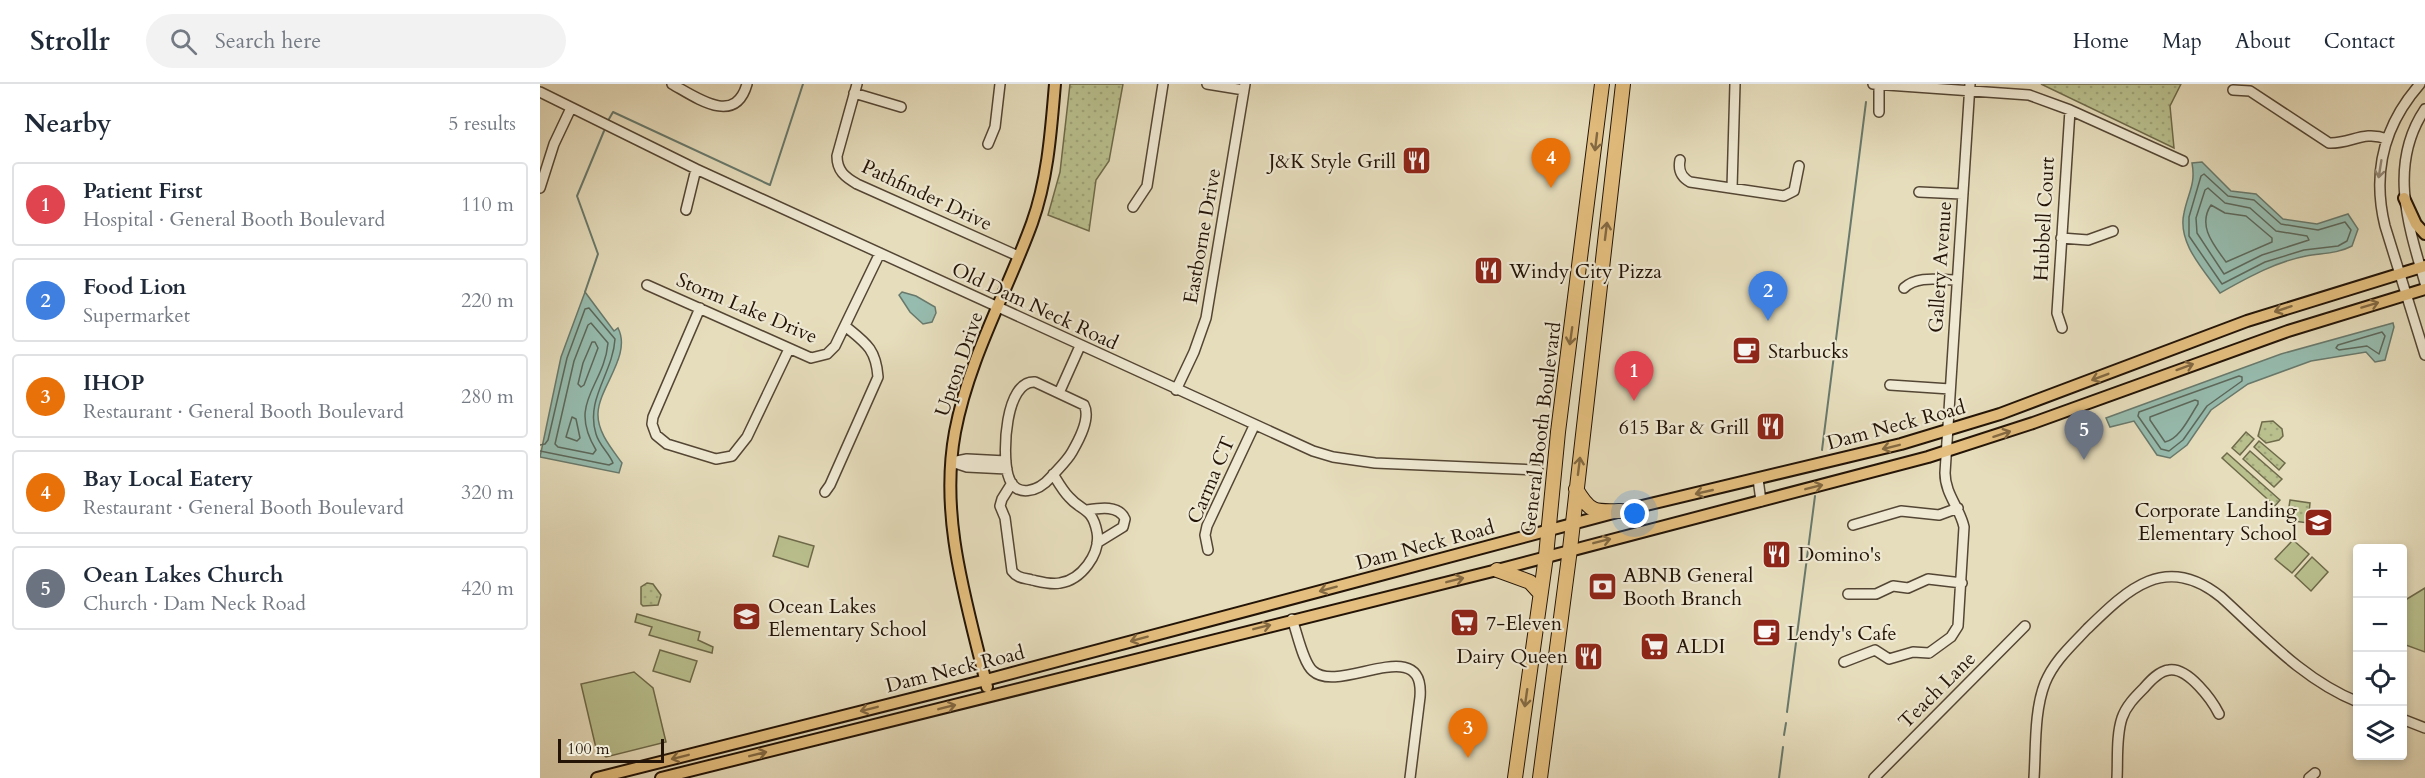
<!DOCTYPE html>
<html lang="en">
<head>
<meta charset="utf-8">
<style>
	:root { --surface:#fff; --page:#f2f2f3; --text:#1f2937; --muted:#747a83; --line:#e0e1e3; --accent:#8f2418 }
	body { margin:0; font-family:Cardo,serif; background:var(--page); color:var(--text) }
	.controls { position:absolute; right:18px; bottom:18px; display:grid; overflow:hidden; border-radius:6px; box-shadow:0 3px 9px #0003 }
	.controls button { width:54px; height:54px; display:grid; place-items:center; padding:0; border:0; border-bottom:2px solid var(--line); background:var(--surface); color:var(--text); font:30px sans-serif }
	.scale { position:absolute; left:18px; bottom:15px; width:106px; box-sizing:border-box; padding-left:6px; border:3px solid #231407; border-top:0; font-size:16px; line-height:21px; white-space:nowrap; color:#231407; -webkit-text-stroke:4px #efe9d3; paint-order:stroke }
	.you { position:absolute; left:1095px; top:430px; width:21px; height:21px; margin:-15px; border:4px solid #fff; border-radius:50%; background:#1a73e8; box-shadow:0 0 0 9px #1a73e833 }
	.badge { display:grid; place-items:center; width:39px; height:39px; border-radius:50%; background:var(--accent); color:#fff; font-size:20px; font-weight:700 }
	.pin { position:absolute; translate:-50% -50px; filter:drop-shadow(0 2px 3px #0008) }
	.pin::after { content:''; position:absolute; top:32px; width:21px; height:18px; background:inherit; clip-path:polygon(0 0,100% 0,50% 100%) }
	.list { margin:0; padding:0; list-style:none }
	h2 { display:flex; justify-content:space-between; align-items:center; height:78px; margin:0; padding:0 24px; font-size:26px }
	h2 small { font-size:20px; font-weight:400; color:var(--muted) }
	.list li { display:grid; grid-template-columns:39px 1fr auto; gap:18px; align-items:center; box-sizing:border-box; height:84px; margin:0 12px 12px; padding:0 12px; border:2px solid var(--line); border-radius:6px }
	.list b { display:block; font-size:22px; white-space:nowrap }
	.list p { margin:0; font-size:20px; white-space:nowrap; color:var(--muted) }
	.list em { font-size:20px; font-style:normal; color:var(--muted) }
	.icon { flex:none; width:33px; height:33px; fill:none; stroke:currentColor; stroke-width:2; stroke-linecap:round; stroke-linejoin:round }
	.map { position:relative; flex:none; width:1885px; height:694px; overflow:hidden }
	header { display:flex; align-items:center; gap:36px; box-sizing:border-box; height:84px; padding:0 30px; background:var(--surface); border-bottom:2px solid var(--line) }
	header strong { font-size:28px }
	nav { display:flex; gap:33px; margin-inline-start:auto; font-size:21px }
	.search { width:420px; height:54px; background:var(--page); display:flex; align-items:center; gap:15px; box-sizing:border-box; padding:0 21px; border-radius:33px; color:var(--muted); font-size:22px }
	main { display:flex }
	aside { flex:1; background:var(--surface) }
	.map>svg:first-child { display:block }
	.green { fill:url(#green-dots); stroke:#6e6a4a; stroke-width:1.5 }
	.pitch { fill:#b9c08e; stroke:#6e6a4a; stroke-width:1.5 }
	.water { fill:#96bcaf; stroke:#68796c; stroke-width:1.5 }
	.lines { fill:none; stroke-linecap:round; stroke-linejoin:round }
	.shore { stroke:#5c685b; stroke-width:1.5 }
	.stream { stroke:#68796c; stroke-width:2 }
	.minor-casing { stroke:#544634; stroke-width:12 }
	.major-casing { stroke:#231407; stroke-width:14 }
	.highway-casing { stroke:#231407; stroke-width:16 }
	.minor { stroke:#efe9d3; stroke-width:9 }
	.major { stroke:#e3be7e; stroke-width:10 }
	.highway { stroke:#e3be7e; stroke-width:14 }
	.oneway { stroke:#836942 }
	.oneway2 { stroke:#938977 }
	.labels { text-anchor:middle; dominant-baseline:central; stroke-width:4.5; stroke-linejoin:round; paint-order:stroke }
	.poi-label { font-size:20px; fill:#231407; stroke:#efe9d3; text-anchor:start }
	.street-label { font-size:20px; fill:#231407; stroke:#efe9d3 }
</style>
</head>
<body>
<header>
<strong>Strollr</strong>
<div class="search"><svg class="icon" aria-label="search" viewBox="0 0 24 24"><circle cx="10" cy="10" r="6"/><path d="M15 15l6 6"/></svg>Search here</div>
<nav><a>Home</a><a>Map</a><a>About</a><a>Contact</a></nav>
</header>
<main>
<aside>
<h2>Nearby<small>5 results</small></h2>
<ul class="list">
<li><span class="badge" style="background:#e0444e">1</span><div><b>Patient First</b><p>Hospital · General Booth Boulevard</p></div><em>110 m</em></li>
<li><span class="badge" style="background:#3f7fe0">2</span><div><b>Food Lion</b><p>Supermarket</p></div><em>220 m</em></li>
<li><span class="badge" style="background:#e8710a">3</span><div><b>IHOP</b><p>Restaurant · General Booth Boulevard</p></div><em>280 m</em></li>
<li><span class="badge" style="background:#e8710a">4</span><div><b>Bay Local Eatery</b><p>Restaurant · General Booth Boulevard</p></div><em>320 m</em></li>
<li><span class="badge" style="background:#6b7280">5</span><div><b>Oean Lakes Church</b><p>Church · Dam Neck Road</p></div><em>420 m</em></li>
</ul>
</aside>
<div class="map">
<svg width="1885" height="694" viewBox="0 0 1885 694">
	<defs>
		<pattern id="green-dots" width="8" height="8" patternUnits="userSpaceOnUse" patternTransform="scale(1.5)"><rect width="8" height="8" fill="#b9c08e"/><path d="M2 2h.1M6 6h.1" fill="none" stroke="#9fa479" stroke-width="1.8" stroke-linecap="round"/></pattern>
	</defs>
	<rect width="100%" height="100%" fill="#e6ddbc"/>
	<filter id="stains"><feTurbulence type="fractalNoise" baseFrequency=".00333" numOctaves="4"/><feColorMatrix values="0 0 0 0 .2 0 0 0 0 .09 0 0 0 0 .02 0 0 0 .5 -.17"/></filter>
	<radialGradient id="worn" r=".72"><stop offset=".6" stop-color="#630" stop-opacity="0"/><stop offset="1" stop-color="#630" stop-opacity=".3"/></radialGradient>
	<!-- green -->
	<path class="green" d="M 530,0 L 583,0 L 569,77 L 556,96 L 549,147 L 508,131 L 520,88 Z
		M 1501,0 L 1641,0 L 1630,22 L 1634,64 Z
		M 1733,337 L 1742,345 L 1743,352 L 1739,356 L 1726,359 L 1718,352 L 1722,338 Z
		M 1706,348 L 1714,355 L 1700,371 L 1692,364 Z
		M 1719,357 L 1745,379 L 1739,386 L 1714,363 Z
		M 1710,367 L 1742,395 L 1734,403 L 1703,375 Z
		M 1687,369 L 1740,416 L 1735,422 L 1682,374 Z
		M 1750,416 L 1770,419 L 1768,439 L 1747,436 Z
		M 107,499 L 113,500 L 121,511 L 118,521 L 103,522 L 101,520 L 101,503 Z"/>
	<!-- pitch -->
	<path class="pitch" d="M 239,452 L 274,462 L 268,483 L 233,472 Z
		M 1753,456 L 1769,470 L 1752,489 L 1735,475 Z
		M 1772,473 L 1788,488 L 1771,507 L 1755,492 Z
		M 1885,504 L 1885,568 L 1863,560 L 1862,518 Z
		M 97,530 L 160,548 L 158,556 L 173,563 L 172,569 L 109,551 L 112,543 L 95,538 Z
		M 120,566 L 157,577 L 150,598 L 113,587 Z
		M 94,588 L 113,604 L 126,658 L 66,673 L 56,664 L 41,600 Z"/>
	<!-- water -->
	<path class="water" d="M 1662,78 L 1691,107 L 1716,110 L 1743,135 L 1777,140 L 1808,130 L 1818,145 L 1812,162 C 1797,170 1782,169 1766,172 C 1735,178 1707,194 1680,209 C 1664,186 1637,159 1644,129 C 1648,109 1656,100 1652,79 Z
		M 45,208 L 74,247 L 78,244 C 92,271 59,303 58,329 C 57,348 72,365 82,379 L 79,389 L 0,373 L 21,273 Z
		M 362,208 L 376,212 L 395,223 L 396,229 L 392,238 L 383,240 L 370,228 L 359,211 Z
		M 1853,239 L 1854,243 L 1845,276 L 1835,278 L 1826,268 L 1771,277 L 1708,300 L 1671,326 L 1647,361 L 1630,374 L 1617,371 L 1594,337 L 1570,343 L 1566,334 L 1741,270 Z"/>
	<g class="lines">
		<!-- shore -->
		<path class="shore" d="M 1664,90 L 1688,112 L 1714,116 L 1741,140 L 1778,146 L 1805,138 L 1811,146 L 1807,157 L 1798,162 L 1764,166 L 1725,178 L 1682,200 L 1649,152 L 1649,133 L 1661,92 Z
			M 1668,104 L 1685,119 L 1710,124 L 1736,147 L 1767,152 L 1769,156 L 1722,171 L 1684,190 L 1657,149 L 1656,134 L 1665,106 Z
			M 1671,121 L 1685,129 L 1706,132 L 1732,154 L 1732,158 L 1686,178 C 1674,161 1657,142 1671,121 Z
			M 51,239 L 68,259 C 64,303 27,318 56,366 L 53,370 L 18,363 L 15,360 L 34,277 L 48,241 Z
			M 1842,248 L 1845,252 L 1839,270 L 1827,262 L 1799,266 L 1796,264 L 1798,261 Z
			M 52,258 L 55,258 L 58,264 L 44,301 L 41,303 L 38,300 L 43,279 Z
			M 1699,292 L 1702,293 L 1702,297 L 1667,322 L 1643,356 L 1629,367 L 1621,365 L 1598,332 L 1599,328 Z
			M 1655,316 L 1658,317 L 1658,320 C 1650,332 1640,355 1625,358 L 1610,336 L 1610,333 Z
			M 32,333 L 36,335 L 40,354 L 37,357 L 26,353 Z
			M 0,361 L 5,360 L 8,356 L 27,274 L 45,225 L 49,224 L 75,255 C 73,289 45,315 56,350 C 59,361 69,369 73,379 L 69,381 L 0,367"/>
		<!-- stream -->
		<path class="stream" d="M 69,35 L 73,28 L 230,101 L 263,0
			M 45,208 L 58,170 L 37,112 L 64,47
			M 1282,366 L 1326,18
			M 1247,628 L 1275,412
			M 1244,651 L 1246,639
			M 1239,694 L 1243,663"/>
		<defs>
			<path id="minor" d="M 132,0 C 157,14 195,42 207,0
				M 317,0 L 297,72 C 297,87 305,93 317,100 L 478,172
				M 667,0 L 704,6
				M 1333,0 L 1489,11 L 1530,26 L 1643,77
				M 1339,0 L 1339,28
				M 1880,0 C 1844,41 1832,89 1845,142 L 1885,271
				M 1693,6 L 1710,7 L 1789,59 C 1811,60 1823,46 1847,55
				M 0,8 L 156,85 L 773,367 L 793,373 L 835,379 L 998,386
				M 314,9 L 361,23
				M 1885,25 C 1848,80 1868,141 1885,199
				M 448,60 L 455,43 L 460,0
				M 1140,76 C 1138,86 1141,93 1150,98 L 1244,112 L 1254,107 L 1259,82
				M 0,104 L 14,60 L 31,24
				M 1192,104 L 1195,0
				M 1379,108 L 1422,110
				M 593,123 L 607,102 L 623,0
				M 146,126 L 156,85
				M 1521,154 L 1548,156 L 1573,147
				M 107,201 L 271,274 L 287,270 L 295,262 L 340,169
				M 1364,204 C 1378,191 1399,196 1417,196
				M 160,224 L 113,333 L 112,340 L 116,351 L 127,360 L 176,375 L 192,372 L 207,353 L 249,265
				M 1522,244 L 1517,229 L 1530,26
				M 495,298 L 544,321 C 551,334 539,356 532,368 C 527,377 518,385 511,393 C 499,407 475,416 468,391 C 462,370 465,296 495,298 Z
				M 1350,301 L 1410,305
				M 636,306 L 654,268 L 666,234 L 705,0
				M 519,309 L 540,262
				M 412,378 L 427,383 L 467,385
				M 412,378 L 427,375 L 466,377
				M 1218,395 L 1221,417
				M 472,399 L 462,415 L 460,422 L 465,434 L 472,487 C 477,494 484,494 492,496 C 501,498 511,501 520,499 C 541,496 561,470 557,448 C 552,423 542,428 529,413 C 523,407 518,398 513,390
				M 285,408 L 290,401 L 338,293 C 336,265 326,259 305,242
				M 547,426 C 560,424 579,421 585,435 L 583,443 L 557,459
				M 1313,441 L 1361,427 L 1399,431 L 1418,424
				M 668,466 L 665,451 L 667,442 L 714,342
				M 1308,510 L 1336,510 L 1353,502 L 1368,504 L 1388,495 L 1422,499
				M 752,535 C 757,548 763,579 773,587 C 799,611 885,548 880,613 L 870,694
				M 1304,578 L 1335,566 L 1349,575 L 1373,568 L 1389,569 L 1411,553 L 1418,542 L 1424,443 C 1420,424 1405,410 1405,389 L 1430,0
				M 1862,635 L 1885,644
				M 1334,694 L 1485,542
				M 1494,694 C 1496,664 1494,627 1505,599 C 1514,577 1531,562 1547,545 C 1587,506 1625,468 1681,513 C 1723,551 1763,596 1818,618
				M 1577,694 C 1578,675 1576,652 1582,634 C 1586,622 1595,613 1604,604 C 1610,597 1619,587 1629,586 C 1648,583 1672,616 1679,630
				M 1769,694 L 1775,689"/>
			<path id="major" d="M 1864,114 L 1876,140 L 1885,150
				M 447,603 C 427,519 399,435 415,348 C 429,274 467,208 492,139 C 508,94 511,47 515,0
				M 57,694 L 446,596 L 1081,427 L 1361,360 L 1460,330 L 1707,237 L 1885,182
				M 121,694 L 957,486 L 1388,373 L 1493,339 L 1748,247 L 1885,205"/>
			<path id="highway" d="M 1036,405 C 1050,429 1055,428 1081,427
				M 957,486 L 990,498 L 1000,509
				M 975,694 L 1006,472 L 1018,348 L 1062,0
				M 1000,694 L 1030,465 L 1083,0"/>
		</defs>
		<!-- minor casing -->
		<use href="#minor" class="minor-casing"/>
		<!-- major casing -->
		<use href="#major" class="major-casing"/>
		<!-- highway casing -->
		<use href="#highway" class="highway-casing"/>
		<!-- minor -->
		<use href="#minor" class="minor"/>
		<!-- major -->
		<use href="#major" class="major"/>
		<!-- highway -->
		<use href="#highway" class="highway"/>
	</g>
	<!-- one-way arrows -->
	<defs><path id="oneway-shaft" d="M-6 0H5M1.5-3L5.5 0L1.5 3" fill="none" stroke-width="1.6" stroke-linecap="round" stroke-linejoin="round" transform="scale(1.5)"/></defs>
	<g class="oneway">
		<use href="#oneway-shaft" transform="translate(1056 58) rotate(97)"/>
		<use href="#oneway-shaft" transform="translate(1066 147) rotate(-83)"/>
		<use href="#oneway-shaft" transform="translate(1830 221) rotate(-17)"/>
		<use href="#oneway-shaft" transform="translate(1743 225) rotate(162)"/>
		<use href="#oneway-shaft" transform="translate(1031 252) rotate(98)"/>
		<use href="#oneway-shaft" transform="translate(1645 283) rotate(-20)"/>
		<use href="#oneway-shaft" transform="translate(1560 293) rotate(159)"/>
		<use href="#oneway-shaft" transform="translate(1462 350) rotate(-18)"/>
		<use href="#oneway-shaft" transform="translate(1351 363) rotate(166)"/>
		<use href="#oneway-shaft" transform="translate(1039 382) rotate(-83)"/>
		<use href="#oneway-shaft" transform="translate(1274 403) rotate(-14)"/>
		<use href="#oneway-shaft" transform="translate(1164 408) rotate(167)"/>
		<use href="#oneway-shaft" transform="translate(1062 457) rotate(-14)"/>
		<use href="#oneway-shaft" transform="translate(915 496) rotate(-14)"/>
		<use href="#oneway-shaft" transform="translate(788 505) rotate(165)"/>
		<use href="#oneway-shaft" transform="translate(722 543) rotate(-14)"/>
		<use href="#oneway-shaft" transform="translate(599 555) rotate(165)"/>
		<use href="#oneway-shaft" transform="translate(986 614) rotate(98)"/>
		<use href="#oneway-shaft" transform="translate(407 623) rotate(-14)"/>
		<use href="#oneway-shaft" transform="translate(329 625) rotate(166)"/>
		<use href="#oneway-shaft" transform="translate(218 670) rotate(-14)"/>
		<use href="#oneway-shaft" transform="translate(140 673) rotate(166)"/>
	</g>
	<use class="oneway2" href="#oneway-shaft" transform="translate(1840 85) rotate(99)"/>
	<!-- icons -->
	<defs>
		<symbol id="restaurant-square" viewBox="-11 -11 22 22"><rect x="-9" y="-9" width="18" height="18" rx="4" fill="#8f2418" stroke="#efe9d3"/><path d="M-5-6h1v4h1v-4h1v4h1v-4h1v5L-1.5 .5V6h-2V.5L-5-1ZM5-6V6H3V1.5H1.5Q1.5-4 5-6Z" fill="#fff"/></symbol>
		<symbol id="cafe-square" viewBox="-11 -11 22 22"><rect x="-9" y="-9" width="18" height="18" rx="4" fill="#8f2418" stroke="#efe9d3"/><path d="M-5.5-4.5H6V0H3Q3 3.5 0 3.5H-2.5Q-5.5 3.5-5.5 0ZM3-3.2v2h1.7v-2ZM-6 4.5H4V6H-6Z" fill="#fff"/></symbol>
		<symbol id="school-square" viewBox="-11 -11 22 22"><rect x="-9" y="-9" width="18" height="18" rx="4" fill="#8f2418" stroke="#efe9d3"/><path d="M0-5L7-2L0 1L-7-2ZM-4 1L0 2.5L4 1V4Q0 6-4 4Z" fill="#fff"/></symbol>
		<symbol id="bank-square" viewBox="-11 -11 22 22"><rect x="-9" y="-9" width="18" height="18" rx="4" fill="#8f2418" stroke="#efe9d3"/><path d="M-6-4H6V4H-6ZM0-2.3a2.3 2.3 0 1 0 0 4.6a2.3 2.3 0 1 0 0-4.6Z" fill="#fff"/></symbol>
		<symbol id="supermarket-square" viewBox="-11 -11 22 22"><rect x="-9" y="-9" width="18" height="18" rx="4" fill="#8f2418" stroke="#efe9d3"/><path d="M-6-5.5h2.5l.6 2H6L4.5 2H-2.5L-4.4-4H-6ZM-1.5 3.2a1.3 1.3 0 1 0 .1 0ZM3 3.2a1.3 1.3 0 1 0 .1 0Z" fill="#fff"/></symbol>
	</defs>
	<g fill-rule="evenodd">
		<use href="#restaurant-square" x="860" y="60" width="33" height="33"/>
		<use href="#restaurant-square" x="932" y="170" width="33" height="33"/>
		<use href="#cafe-square" x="1190" y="250" width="33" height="33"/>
		<use href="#restaurant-square" x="1214" y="326" width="33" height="33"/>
		<use href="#school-square" x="1762" y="422" width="33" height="33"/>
		<use href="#restaurant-square" x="1220" y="454" width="33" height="33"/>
		<use href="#bank-square" x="1046" y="486" width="33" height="33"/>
		<use href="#school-square" x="190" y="516" width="33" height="33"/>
		<use href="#supermarket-square" x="908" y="522" width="33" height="33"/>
		<use href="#cafe-square" x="1210" y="532" width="33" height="33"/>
		<use href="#supermarket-square" x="1098" y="546" width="33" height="33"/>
		<use href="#restaurant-square" x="1032" y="556" width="33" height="33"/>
	</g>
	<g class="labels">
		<!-- poi labels -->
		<g class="poi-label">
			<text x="856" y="77" text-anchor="end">J&amp;K Style Grill</text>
			<text x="969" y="187">Windy City Pizza</text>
			<text x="1228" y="267">Starbucks</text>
			<text x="1209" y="343" text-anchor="end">615 Bar &amp; Grill</text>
			<text x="1757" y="426" text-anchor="end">Corporate Landing<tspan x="1757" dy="23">Elementary School</tspan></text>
			<text x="1258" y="470">Domino's</text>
			<text x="1083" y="491">ABNB General<tspan x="1083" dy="23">Booth Branch</tspan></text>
			<text x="228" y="522">Ocean Lakes<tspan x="228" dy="23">Elementary School</tspan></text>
			<text x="946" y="539">7-Eleven</text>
			<text x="1247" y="549">Lendy's Cafe</text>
			<text x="1136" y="562">ALDI</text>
			<text x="1028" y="572" text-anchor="end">Dairy Queen</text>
		</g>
		<!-- street labels -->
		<g class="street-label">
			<text transform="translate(387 111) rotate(25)">Pathfinder Drive</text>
			<text transform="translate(1504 135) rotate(-87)">Hubbell Court</text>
			<text transform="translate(662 152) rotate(-80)">Eastborne Drive</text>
			<text transform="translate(1400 183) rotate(-86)">Gallery Avenue</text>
			<text transform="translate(495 222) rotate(25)">Old Dam Neck Road</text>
			<text transform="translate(207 224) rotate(23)">Storm Lake Drive</text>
			<text transform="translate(419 280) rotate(-71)">Upton Drive</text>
			<text transform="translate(1356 341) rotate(-15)">Dam Neck Road</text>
			<text transform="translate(1001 345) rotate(-83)">General Booth Boulevard</text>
			<text transform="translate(671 396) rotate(-67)">Carma CT</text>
			<text transform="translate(885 461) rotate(-15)">Dam Neck Road</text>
			<text transform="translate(415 585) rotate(-14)">Dam Neck Road</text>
			<text transform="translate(1397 606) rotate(-45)">Teach Lane</text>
		</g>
	</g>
	<rect width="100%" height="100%" filter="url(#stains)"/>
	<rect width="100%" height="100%" fill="url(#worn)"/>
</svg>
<div class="controls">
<button>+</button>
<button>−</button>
<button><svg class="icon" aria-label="locate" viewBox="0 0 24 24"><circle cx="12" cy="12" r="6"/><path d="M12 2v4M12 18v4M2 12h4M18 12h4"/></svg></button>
<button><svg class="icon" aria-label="layers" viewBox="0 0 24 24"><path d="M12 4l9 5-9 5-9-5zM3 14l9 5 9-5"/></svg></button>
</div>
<div class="scale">100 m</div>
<div class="you"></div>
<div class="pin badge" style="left:1094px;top:317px;background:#e0444e">1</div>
<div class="pin badge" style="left:1228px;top:237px;background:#3f7fe0">2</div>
<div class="pin badge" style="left:928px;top:674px;background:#e8710a">3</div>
<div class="pin badge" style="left:1011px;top:104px;background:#e8710a">4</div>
<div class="pin badge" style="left:1544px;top:376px;background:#6b7280">5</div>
</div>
</main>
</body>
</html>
